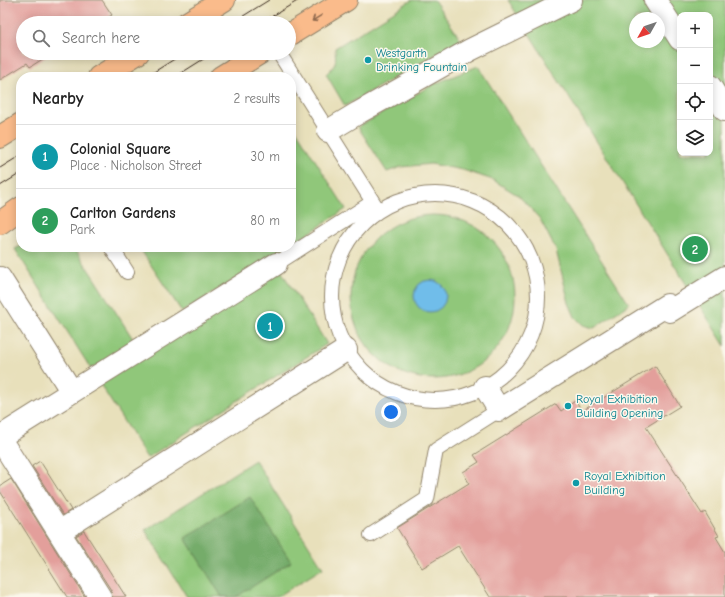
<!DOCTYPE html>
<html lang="en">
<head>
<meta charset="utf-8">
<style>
	:root { --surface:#fff; --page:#f2f2f2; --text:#222; --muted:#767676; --line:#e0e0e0; --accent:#c8321e }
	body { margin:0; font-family:"Comic Neue",sans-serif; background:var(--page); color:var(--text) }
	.controls { position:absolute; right:12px; top:12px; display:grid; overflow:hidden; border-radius:8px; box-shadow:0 2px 10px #0003 }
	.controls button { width:36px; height:36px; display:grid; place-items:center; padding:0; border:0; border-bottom:1px solid var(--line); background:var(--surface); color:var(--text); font:20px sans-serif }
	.compass { position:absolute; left:629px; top:12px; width:36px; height:36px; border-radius:50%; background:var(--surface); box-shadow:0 2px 10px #0003; rotate:230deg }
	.you { position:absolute; left:391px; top:412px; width:14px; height:14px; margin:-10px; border:3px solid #fff; border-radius:50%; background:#1a73e8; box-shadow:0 0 0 6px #1a73e833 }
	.badge { display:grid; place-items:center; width:26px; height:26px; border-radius:50%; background:var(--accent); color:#fff; font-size:13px; font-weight:700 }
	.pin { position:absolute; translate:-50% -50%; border:2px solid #fff; box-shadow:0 1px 4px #0006 }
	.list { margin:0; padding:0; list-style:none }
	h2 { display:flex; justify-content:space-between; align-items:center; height:52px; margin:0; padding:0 16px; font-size:17px }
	h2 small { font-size:13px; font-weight:400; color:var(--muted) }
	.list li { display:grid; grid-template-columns:26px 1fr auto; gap:12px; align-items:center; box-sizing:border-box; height:64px; padding:0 16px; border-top:1px solid var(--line) }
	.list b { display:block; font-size:15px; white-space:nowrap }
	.list p { margin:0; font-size:13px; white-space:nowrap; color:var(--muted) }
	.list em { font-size:13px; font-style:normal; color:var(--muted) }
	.icon { flex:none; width:22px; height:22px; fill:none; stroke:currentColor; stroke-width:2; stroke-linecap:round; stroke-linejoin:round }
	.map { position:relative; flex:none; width:725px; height:597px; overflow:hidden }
	.search { position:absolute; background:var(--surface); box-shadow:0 2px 10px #0003; left:16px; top:16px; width:280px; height:44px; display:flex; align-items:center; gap:10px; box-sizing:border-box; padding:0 14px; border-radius:22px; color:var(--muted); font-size:15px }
	.panel { position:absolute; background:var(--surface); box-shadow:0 2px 10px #0003; left:16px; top:72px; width:280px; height:180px; border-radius:16px }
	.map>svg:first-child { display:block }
	.green { fill:#90c77a; stroke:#66784c; fill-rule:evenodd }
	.forest { fill:#74ac6a; stroke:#586b44 }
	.water { fill:#70bdea; stroke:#567484 }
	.building { fill:#e39f9b }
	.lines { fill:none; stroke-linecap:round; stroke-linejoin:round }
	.lane-casing { stroke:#92856c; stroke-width:16 }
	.street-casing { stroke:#92856c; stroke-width:24 }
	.primary-casing { stroke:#92856c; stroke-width:24 }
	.lane { stroke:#fff; stroke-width:14 }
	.street { stroke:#fff; stroke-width:22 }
	.primary { stroke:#fabb8b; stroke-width:22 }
	.tram { stroke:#3b2a1e; stroke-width:1 }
	.oneway { stroke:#916b4f }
	.culture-dot { fill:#0f9aa8; stroke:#fbf7ec; stroke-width:1.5 }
	.labels { text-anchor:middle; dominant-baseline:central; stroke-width:3; stroke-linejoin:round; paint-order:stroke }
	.culture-label { font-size:12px; fill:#0d838f; stroke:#fbf7ec; text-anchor:start }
</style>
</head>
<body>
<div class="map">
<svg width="725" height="597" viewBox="0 0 725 597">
	<rect width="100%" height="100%" fill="#fbf7ec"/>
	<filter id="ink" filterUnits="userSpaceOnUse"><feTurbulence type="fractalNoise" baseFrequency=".025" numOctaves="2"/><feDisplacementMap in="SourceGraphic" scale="8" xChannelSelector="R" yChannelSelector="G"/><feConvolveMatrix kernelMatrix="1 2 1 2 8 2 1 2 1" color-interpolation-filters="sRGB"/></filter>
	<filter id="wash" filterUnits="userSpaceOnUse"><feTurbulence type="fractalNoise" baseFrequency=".012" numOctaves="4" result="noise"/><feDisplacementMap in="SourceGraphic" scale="16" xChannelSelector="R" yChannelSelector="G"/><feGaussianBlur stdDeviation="0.9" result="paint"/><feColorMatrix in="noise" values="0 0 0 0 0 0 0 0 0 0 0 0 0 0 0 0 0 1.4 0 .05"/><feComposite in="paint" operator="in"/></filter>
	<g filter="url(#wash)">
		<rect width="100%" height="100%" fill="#e8e0bb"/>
		<!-- green -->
		<path class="green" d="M 412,0 L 434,0 L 461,40 L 345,106 L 326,74 C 337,64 336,63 335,48 Z
			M 508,0 L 725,0 L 725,346 ZM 680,15 L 710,15 L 710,153 L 680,153 ZM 635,18 L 659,18 L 659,42 L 635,42 Z
			M 478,66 L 629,304 L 594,328 L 583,325 L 575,317 L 569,303 L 556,250 L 540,219 L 519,196 L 493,180 L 463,170 L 431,164 L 401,167 L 387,172 L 358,127 L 432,85 Z
			M 291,122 L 346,209 L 291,245 Z
			M351 297a82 82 0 1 1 164 0a82 82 0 1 1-164 0Z
			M 21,246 L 21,247 L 74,247 L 135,342 L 91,369 L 15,249 Z
			M 139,247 L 287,247 L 182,312 Z
			M 280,269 L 327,344 L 147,458 L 100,384 Z
			M 255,460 L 323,568 L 277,597 L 187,597 L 145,530 Z"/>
		<!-- forest -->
		<path class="forest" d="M 250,497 L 291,562 L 236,597 L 222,597 L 185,538 Z"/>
		<!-- water -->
		<path class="water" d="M414 296a16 16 0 1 1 32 0a16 16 0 1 1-32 0Z"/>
		<g id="blocks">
			<!-- building -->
			<path class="building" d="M 0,0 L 102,0 L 112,15 L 99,23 L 23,23 L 23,53 L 52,53 L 30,67 L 27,63 L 0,80 Z
				M 655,366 L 680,406 L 646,427 L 702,514 L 705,512 L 719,536 L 716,537 L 725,552 L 725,597 L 490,597 L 458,546 L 422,568 L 397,528 L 469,483 L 463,472 L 479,462 L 474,455 L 556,404 L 561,411 L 575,401 L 582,411 Z
				M 40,461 L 71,510 L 63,515 L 32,466 Z
				M 11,479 L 85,597 L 67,597 L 0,491 L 0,486 Z
				M 84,531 L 126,597 L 112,597 L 111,590 L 76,536 Z"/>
		</g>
	</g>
	<g filter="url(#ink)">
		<use href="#blocks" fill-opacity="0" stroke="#92856c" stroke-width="1"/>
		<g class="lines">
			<defs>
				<path id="lane" d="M 279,53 L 378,210
					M332 297a103 103 0 1 1 206 0a103 103 0 1 1-206 0Z
					M 111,247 L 127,272
					M 276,264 L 373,202
					M 371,535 L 427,499 L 436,450 L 499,410"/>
				<path id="street" d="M 655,0 L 680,39
					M 710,86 L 725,110
					M 328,131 L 358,113 L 470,50 L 571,0
					M 0,278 L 72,392
					M 670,311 L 725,277
					M 485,387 L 499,410 L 667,305
					M 0,437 L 276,264
					M 0,439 L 100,597
					M 59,532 L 346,350"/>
				<path id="primary" d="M 187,23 L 224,0
					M 289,35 L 346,0
					M 99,77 L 138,53
					M 221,77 L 260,53
					M 0,137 L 21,124
					M 0,223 L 21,208"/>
			</defs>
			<!-- lane casing -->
			<use href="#lane" class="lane-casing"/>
			<!-- street casing -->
			<use href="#street" class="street-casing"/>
			<!-- primary casing -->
			<use href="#primary" class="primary-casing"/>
			<!-- lane -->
			<use href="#lane" class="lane"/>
			<!-- street -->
			<use href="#street" class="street"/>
			<!-- primary -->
			<use href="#primary" class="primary"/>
			<!-- tram -->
			<path class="tram" d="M 232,23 L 269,0
				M 261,23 L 299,0
				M 146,77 L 184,53
				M 175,77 L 213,53
				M 0,168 L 21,155
				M 0,186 L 21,173"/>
		</g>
		<!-- one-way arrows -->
		<defs><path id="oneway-shaft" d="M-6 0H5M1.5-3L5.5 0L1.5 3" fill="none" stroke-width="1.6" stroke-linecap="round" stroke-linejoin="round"/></defs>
		<use class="oneway" href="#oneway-shaft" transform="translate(317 18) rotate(148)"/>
	</g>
	<!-- markers -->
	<g class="culture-dot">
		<circle cx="368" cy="60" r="4"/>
		<circle cx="568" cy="406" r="4"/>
		<circle cx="576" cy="483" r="4"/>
	</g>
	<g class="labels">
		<!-- culture labels -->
		<g class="culture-label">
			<text x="376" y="53">Westgarth<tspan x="376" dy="14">Drinking Fountain</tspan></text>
			<text x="576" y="399">Royal Exhibition<tspan x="576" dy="14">Building Opening</tspan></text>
			<text x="584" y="476">Royal Exhibition<tspan x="584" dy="14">Building</tspan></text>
		</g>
	</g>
</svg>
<div class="controls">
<button>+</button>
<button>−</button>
<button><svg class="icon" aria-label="locate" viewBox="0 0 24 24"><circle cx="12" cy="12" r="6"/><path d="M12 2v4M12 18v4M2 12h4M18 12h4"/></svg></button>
<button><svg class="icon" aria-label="layers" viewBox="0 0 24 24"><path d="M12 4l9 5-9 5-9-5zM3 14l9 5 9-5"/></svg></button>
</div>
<svg class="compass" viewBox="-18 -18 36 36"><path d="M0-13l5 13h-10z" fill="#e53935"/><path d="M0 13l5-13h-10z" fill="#767676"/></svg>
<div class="you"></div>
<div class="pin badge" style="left:270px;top:326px;background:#0f9aa8">1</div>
<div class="pin badge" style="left:695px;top:249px;background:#2e9e5b">2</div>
<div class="search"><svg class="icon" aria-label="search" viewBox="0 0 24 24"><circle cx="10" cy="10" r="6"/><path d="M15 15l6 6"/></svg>Search here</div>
<section class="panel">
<h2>Nearby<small>2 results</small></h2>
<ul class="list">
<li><span class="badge" style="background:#0f9aa8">1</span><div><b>Colonial Square</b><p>Place · Nicholson Street</p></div><em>30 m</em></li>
<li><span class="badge" style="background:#2e9e5b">2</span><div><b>Carlton Gardens</b><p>Park</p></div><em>80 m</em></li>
</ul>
</section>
</div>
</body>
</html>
